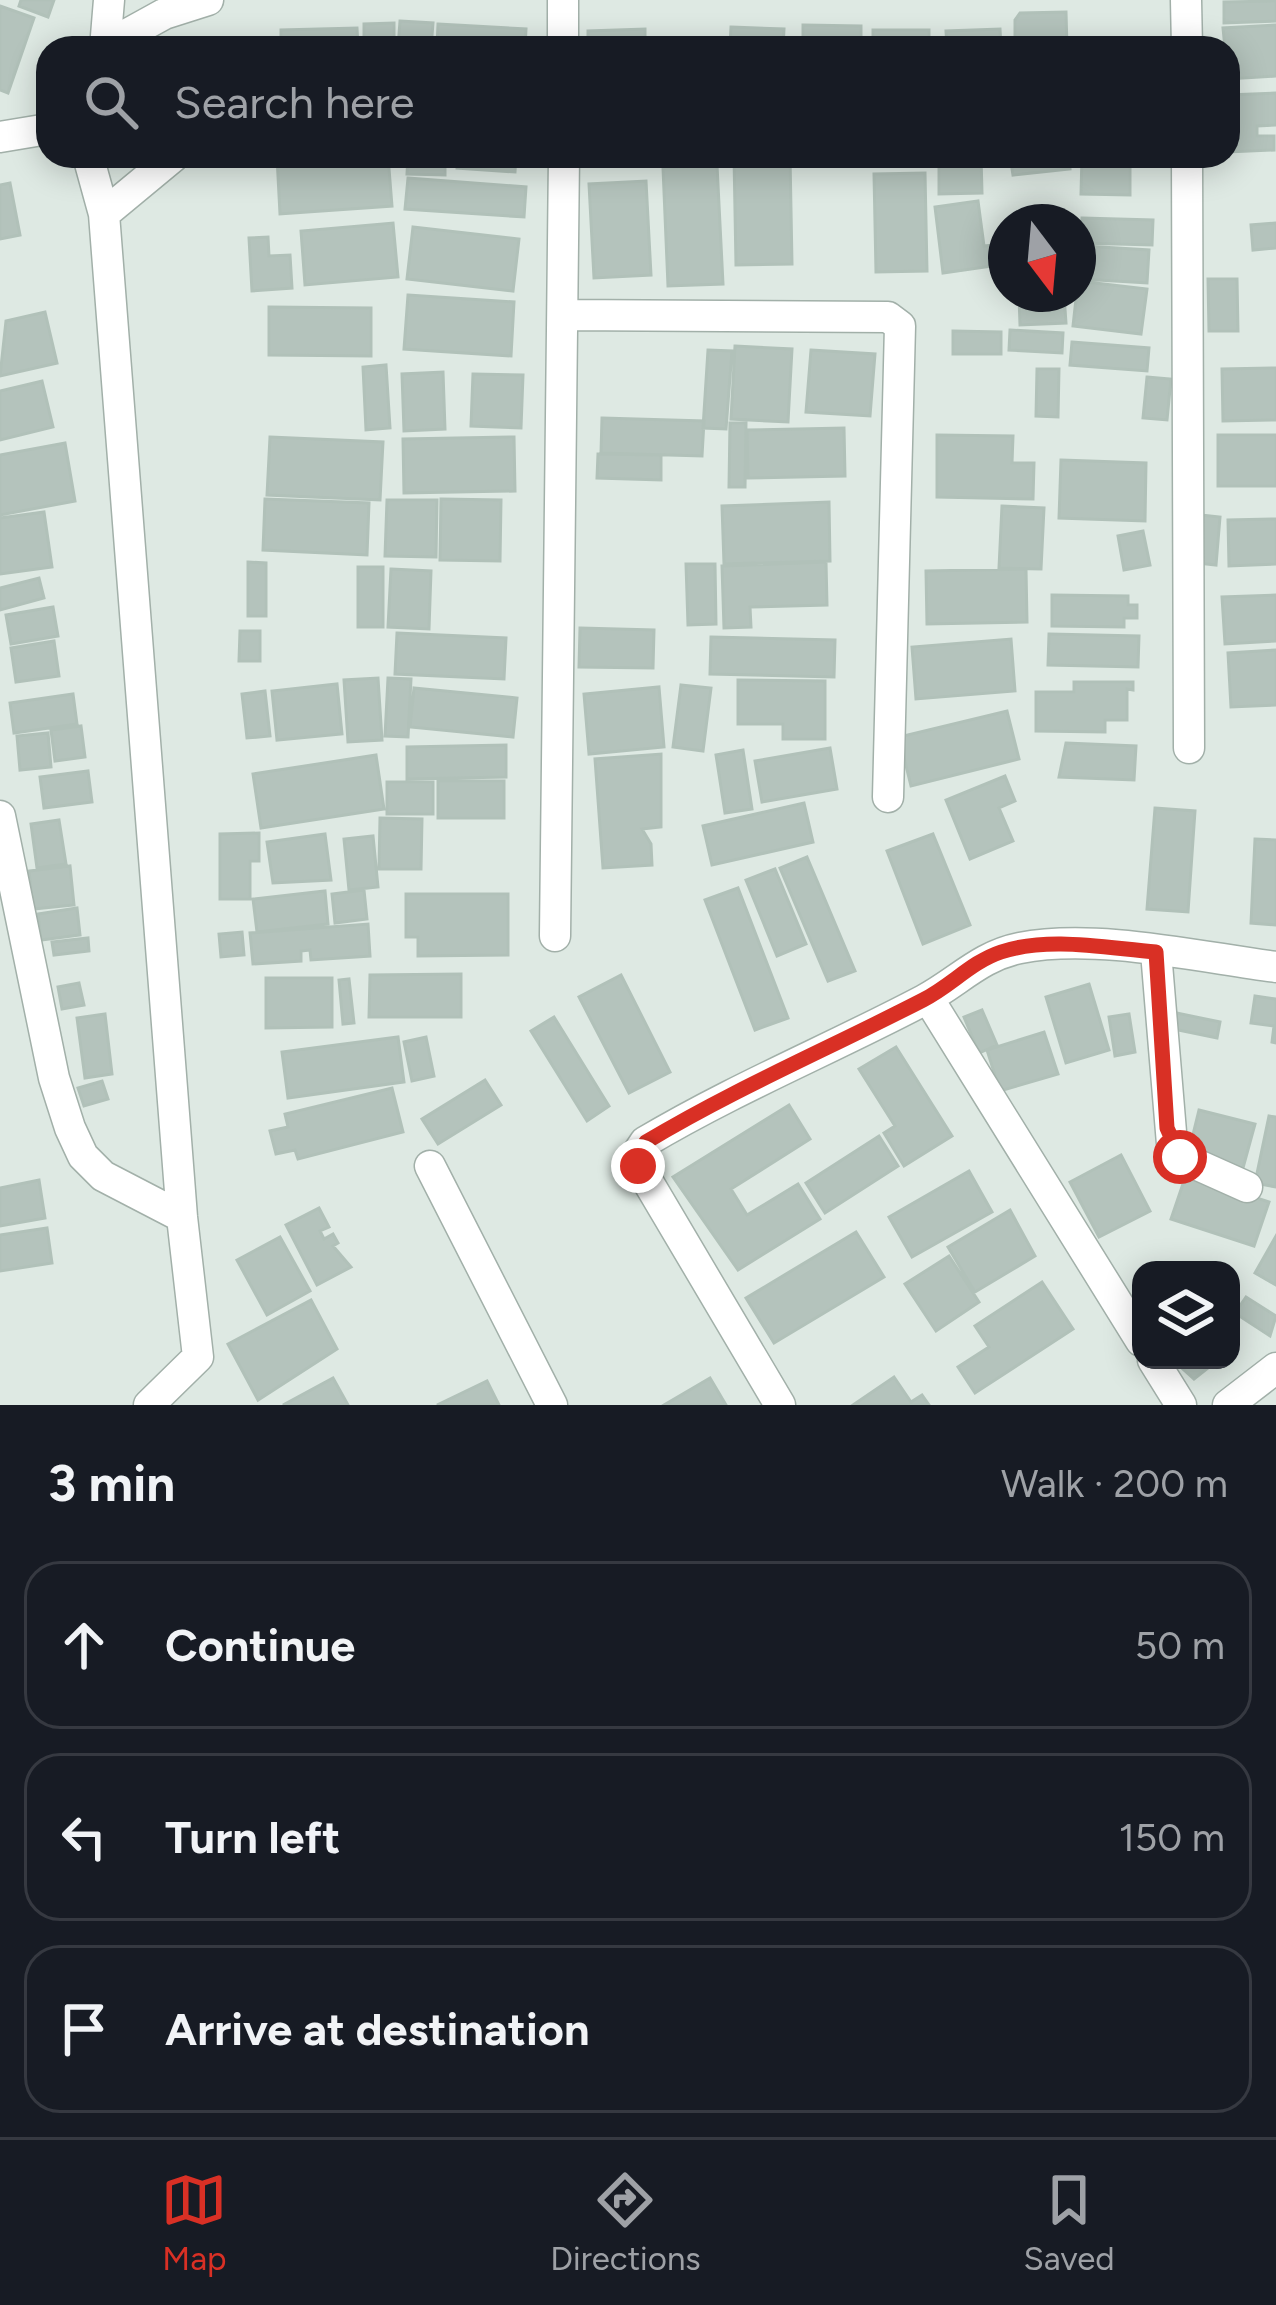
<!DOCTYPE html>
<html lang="en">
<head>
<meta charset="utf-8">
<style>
	:root { --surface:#171b24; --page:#242831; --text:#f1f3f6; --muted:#9ea1a6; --line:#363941; --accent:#d93025 }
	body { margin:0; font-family:Figtree,sans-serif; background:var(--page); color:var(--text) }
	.controls { position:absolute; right:36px; bottom:36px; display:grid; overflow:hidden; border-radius:24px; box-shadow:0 6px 30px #0003 }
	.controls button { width:108px; height:108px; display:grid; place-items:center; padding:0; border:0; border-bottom:3px solid var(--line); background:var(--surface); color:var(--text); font:60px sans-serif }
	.compass { position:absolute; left:988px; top:204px; width:108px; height:108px; border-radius:50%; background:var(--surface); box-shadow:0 6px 30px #0003; rotate:164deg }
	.stop { position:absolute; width:36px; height:36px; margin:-27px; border:9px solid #d93025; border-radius:50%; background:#fff }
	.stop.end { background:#d93025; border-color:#fff; box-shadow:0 3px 12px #0008 }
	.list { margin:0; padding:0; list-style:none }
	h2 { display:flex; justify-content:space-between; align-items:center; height:156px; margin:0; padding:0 48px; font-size:51px }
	h2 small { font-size:39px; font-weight:400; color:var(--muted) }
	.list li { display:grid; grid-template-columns:78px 1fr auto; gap:36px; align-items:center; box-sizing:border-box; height:168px; margin:0 24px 24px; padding:0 24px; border:3px solid var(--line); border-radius:36px }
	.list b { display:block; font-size:45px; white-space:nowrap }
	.list em { font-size:39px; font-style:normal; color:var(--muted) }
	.icon { flex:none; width:66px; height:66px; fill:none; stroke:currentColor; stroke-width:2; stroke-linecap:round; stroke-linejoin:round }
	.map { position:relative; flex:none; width:1276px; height:1405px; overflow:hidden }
	.search { position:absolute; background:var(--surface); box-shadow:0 6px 30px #0003; left:36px; right:36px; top:36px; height:132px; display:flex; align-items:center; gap:30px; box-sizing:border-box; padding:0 42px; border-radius:36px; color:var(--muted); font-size:45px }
	.sheet { height:732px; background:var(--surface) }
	nav { display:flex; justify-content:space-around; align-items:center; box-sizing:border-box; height:168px; border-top:3px solid var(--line); background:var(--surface); font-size:33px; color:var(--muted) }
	nav a { display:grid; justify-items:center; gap:6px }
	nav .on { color:var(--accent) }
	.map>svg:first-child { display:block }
	.building { fill:#b4c3bc; stroke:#b1c1b9; stroke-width:3 }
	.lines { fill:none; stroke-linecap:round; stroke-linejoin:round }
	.street-casing { stroke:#a2b0a9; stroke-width:33 }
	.street { stroke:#fff; stroke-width:30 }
	.route { stroke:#d93025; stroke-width:15 }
</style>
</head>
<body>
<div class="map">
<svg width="1276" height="1405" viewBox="0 0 1276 1405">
	<rect width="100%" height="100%" fill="#dee9e3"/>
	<!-- building -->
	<path class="building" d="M 21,0 L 54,0 L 48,17 L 19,6 Z
		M 1276,1 L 1276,21 L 1224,23 L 1224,2 Z
		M 0,6 L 34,18 L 8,93 L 0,90 Z
		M 1066,12 L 1067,48 L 1015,48 L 1015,20 L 1020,13 Z
		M 400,21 L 433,23 L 431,48 L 398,48 Z
		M 394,23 L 394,48 L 364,48 L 364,24 Z
		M 438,24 L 526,29 L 525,48 L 437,48 Z
		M 803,25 L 861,26 L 861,48 L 803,48 Z
		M 1276,25 L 1276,76 L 1228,79 L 1223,28 Z
		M 731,27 L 784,29 L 783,48 L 730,48 Z
		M 357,28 L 358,48 L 281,48 L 281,30 Z
		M 645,29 L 645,48 L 588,48 L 588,31 Z
		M 1000,29 L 1001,48 L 947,48 L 946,31 Z
		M 873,30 L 929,30 L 929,48 L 873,48 Z
		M 1276,93 L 1276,125 L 1257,126 L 1257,136 L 1274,136 L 1274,150 L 1228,152 L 1228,95 Z
		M 388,156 L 392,206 L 280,214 L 277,157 Z
		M 408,156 L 445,156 L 445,175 L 407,174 Z
		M 457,156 L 516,156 L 515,172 L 457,168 Z
		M 734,156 L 790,156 L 792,264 L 736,265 Z
		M 939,156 L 981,156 L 982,193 L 939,194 Z
		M 1010,156 L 1069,156 L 1070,169 L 1013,175 Z
		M 1082,156 L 1130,156 L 1130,195 L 1081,194 Z
		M 717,165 L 723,284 L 668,286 L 663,168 Z
		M 925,173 L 927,271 L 876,272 L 874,174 Z
		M 408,178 L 526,187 L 524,217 L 405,209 Z
		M 646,181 L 651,275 L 594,278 L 589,184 Z
		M 10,183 L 20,235 L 0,239 L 0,185 Z
		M 978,201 L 984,246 L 1004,244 L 1006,264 L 943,273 L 935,207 Z
		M 1082,218 L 1153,220 L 1152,245 L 1081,243 Z
		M 393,223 L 398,277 L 305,285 L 301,231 Z
		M 1276,223 L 1276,248 L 1253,250 L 1251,225 Z
		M 413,227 L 519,239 L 513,291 L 407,279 Z
		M 268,237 L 269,256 L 290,255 L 292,288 L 252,291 L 249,238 Z
		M 1084,246 L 1149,250 L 1147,283 L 1082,279 Z
		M 1208,279 L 1237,279 L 1238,331 L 1209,331 Z
		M 1078,281 L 1147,289 L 1141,334 L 1073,326 Z
		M 408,295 L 514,302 L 511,356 L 404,349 Z
		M 1064,295 L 1066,323 L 1020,325 L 1019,297 Z
		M 269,307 L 371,308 L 371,356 L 269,355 Z
		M 45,312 L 57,363 L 0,376 L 6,321 Z
		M 1010,330 L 1063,333 L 1062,353 L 1009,350 Z
		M 953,331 L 1001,332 L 1001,354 L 953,354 Z
		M 1072,342 L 1149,348 L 1147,371 L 1070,365 Z
		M 735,346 L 792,349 L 788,422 L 731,419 Z
		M 708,350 L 732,351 L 726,429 L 703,428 Z
		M 811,350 L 875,354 L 870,416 L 806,412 Z
		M 386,365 L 390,428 L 366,430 L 363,367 Z
		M 1276,368 L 1276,420 L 1223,421 L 1222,369 Z
		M 1037,369 L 1059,369 L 1058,417 L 1036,416 Z
		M 443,372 L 445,429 L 404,431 L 402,374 Z
		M 473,374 L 523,375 L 521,428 L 471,426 Z
		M 1147,377 L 1171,379 L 1167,420 L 1143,418 Z
		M 42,381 L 53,427 L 0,440 L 0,391 Z
		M 602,418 L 704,421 L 702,456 L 601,453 Z
		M 730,423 L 746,423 L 745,487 L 729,487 Z
		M 844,428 L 845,476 L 748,478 L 747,430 Z
		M 937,435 L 1013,436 L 1012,463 L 1034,463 L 1033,499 L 937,497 Z
		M 1218,435 L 1276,435 L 1276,486 L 1218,486 Z
		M 270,437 L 383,442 L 380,500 L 267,495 Z
		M 514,437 L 515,491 L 404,493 L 403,439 Z
		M 65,443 L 75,501 L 0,515 L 0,455 Z
		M 598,454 L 661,455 L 661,480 L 597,478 Z
		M 1061,460 L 1146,463 L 1145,521 L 1059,518 Z
		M 265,499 L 369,503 L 367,555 L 263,550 Z
		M 441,499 L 501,500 L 500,561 L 440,560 Z
		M 387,500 L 437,500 L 436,557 L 385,556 Z
		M 829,502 L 830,561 L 724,564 L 722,506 Z
		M 1002,506 L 1044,508 L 1041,569 L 999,568 Z
		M 44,512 L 52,567 L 0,574 L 0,518 Z
		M 1201,515 L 1220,517 L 1216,565 L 1197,563 Z
		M 1276,519 L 1276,564 L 1229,566 L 1228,520 Z
		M 1143,531 L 1150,565 L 1124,570 L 1118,536 Z
		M 248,562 L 266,563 L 266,616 L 248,616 Z
		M 826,562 L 827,605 L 750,607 L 751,627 L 724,628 L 722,566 Z
		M 686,564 L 715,564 L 716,624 L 688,625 Z
		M 358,567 L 383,567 L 383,627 L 358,627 Z
		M 391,569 L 431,571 L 429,629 L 388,627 Z
		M 1026,569 L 1027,622 L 927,624 L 926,571 Z
		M 39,578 L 44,598 L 0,610 L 0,588 Z
		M 1052,595 L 1128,596 L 1128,605 L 1137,605 L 1137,618 L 1124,618 L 1124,627 L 1052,626 Z
		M 1276,595 L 1276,641 L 1225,644 L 1222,597 Z
		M 53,607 L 58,636 L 11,644 L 6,615 Z
		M 580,628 L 654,630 L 653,668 L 579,667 Z
		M 240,631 L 260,631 L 260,661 L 239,661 Z
		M 397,633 L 506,638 L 504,679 L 395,674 Z
		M 1049,634 L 1139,636 L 1138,667 L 1048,665 Z
		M 711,637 L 835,640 L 834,677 L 710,674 Z
		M 1011,639 L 1015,691 L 916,699 L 912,647 Z
		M 54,641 L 59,676 L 16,682 L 11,648 Z
		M 1276,650 L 1276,705 L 1231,707 L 1228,653 Z
		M 378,678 L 382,740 L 348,742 L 344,680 Z
		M 388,678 L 411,679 L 408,737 L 385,736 Z
		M 738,680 L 825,681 L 825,739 L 783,739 L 783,724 L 738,724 Z
		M 1074,682 L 1133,682 L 1133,690 L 1127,689 L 1127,720 L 1105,720 L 1105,732 L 1036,731 L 1036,692 L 1074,692 Z
		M 337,684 L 342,734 L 277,740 L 272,691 Z
		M 681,685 L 711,688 L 703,751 L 673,747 Z
		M 659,687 L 664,747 L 589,754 L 584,694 Z
		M 414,688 L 517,698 L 513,737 L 410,727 Z
		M 265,691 L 270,736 L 247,738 L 242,694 Z
		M 73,694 L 77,724 L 14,733 L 10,703 Z
		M 1007,711 L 1019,759 L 911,786 L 899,737 Z
		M 81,726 L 85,757 L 55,761 L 51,730 Z
		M 48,733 L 51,767 L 20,770 L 17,736 Z
		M 1066,743 L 1136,746 L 1134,780 L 1059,777 Z
		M 506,745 L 506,777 L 407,779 L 407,747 Z
		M 830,748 L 837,789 L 762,802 L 755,761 Z
		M 743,750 L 752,809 L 725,813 L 716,755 Z
		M 661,754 L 661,827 L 642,829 L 651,844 L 652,865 L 603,868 L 595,759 Z
		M 376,755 L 384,809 L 261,828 L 253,774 Z
		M 88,771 L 92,802 L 44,808 L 40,777 Z
		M 1005,776 L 1015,801 L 999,808 L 1013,841 L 970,859 L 946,800 Z
		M 438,781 L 504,781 L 504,818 L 438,818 Z
		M 387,782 L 433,782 L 433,814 L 387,814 Z
		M 804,803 L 813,842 L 712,865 L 703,826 Z
		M 1155,808 L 1195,811 L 1188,912 L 1147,909 Z
		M 380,818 L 422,819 L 421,869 L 379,869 Z
		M 59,820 L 66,864 L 37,868 L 31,824 Z
		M 259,833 L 259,861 L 250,861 L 250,899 L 220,899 L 220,834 Z
		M 325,834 L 331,880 L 273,883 L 267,842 Z
		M 933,834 L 970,925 L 923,944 L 887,851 Z
		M 373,836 L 378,887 L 349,890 L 344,839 Z
		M 1255,839 L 1276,840 L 1276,925 L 1251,923 Z
		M 807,857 L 855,971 L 828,981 L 780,868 Z
		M 70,866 L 74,905 L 33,909 L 29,871 Z
		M 775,869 L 806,944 L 777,956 L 746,880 Z
		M 738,888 L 788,1018 L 755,1030 L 705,900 Z
		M 364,890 L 367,919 L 335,923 L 332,894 Z
		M 325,891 L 328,924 L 257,932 L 253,899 Z
		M 406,894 L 508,894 L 508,955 L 418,956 L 418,937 L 406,937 Z
		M 77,908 L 80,935 L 41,940 L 38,914 Z
		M 368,924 L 370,956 L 311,960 L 310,950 L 301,951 L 301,961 L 253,964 L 250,933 Z
		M 242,932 L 244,955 L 221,957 L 219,934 Z
		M 88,938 L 89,951 L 54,955 L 52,942 Z
		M 461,974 L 461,1017 L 369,1017 L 370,975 Z
		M 621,975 L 670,1072 L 629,1093 L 579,997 Z
		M 266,978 L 332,978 L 332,1027 L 266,1028 Z
		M 349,979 L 354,1023 L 343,1024 L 339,980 Z
		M 79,983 L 84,1005 L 62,1009 L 58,987 Z
		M 1089,984 L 1109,1050 L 1066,1063 L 1046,997 Z
		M 1255,996 L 1276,999 L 1276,1043 L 1272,1042 L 1274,1026 L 1251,1023 Z
		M 982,1010 L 997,1045 L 979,1053 L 964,1017 Z
		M 1167,1011 L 1220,1022 L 1217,1038 L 1164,1027 Z
		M 105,1014 L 112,1074 L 85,1078 L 77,1018 Z
		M 1129,1014 L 1135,1052 L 1115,1056 L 1109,1017 Z
		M 554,1017 L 609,1106 L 587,1121 L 531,1031 Z
		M 1044,1032 L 1058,1074 L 1000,1091 L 987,1050 Z
		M 398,1037 L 404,1082 L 288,1098 L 282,1052 Z
		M 426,1037 L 434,1076 L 412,1081 L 404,1042 Z
		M 896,1047 L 952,1136 L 904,1166 L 884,1133 L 895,1126 L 859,1069 Z
		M 485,1080 L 501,1105 L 438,1144 L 422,1119 Z
		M 102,1081 L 108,1099 L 84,1106 L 78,1088 Z
		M 392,1088 L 403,1132 L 298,1159 L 295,1150 L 276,1154 L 270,1131 L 288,1127 L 285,1114 Z
		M 789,1105 L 810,1139 L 731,1189 L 747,1215 L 798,1184 L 820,1219 L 738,1270 L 673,1177 Z
		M 1199,1110 L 1255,1124 L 1243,1168 L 1188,1155 Z
		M 1269,1116 L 1276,1117 L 1276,1187 L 1255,1183 Z
		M 879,1136 L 898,1166 L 825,1213 L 806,1183 Z
		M 1121,1155 L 1150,1211 L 1099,1237 L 1070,1182 Z
		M 969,1171 L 992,1212 L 912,1257 L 889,1217 Z
		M 1186,1175 L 1269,1202 L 1254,1246 L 1171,1219 Z
		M 39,1180 L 45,1218 L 0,1226 L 0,1188 Z
		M 319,1208 L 329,1227 L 320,1231 L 324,1239 L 333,1234 L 338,1243 L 333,1246 L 351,1267 L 317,1285 L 286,1225 Z
		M 1010,1210 L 1035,1256 L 975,1292 L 948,1247 Z
		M 47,1228 L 52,1263 L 0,1271 L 0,1235 Z
		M 856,1232 L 884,1277 L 774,1343 L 746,1298 Z
		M 1276,1236 L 1276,1285 L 1255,1273 Z
		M 280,1237 L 310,1291 L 267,1315 L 237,1260 Z
		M 949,1256 L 979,1302 L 936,1331 L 905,1284 Z
		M 1042,1282 L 1073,1329 L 975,1393 L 958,1367 L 989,1347 L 975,1326 Z
		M 1246,1297 L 1276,1316 L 1270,1336 L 1235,1313 Z
		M 311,1300 L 337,1349 L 258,1400 L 228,1344 Z
		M 1173,1360 L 1218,1360 L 1194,1379 Z
		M 894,1377 L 911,1402 L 922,1395 L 929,1405 L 853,1405 Z
		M 333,1378 L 348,1405 L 283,1405 Z
		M 710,1378 L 726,1405 L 664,1405 Z
		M 487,1381 L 499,1405 L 437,1405 Z"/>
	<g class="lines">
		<defs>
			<path id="street" d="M 563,0 L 563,48
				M 1186,0 L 1187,48
				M 106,46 L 164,14 L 208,0
				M 105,48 L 109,0
				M 0,137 L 48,129
				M 88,156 L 104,214 L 182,1217 L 198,1357 L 149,1405
				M 1187,156 L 1189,748
				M 104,214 L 174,156
				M 566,315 L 888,317 L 900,326 L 888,797
				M 0,816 L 54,1078 L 70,1128 L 83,1156 L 103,1176 L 182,1217
				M 555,936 L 564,156
				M 1156,952 L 1172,1144 L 1180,1157 L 1247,1187
				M 928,998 L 1141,1341
				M 430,1166 L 552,1405
				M 1153,1360 L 1181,1405
				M 780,1405 L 638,1165 L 637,1154 L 645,1142 C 736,1088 831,1049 924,1000 C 958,982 980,956 1020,948 C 1095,933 1199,957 1276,967
				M 1228,1405 L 1276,1368"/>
		</defs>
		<!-- street casing -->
		<use href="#street" class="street-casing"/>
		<!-- street -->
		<use href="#street" class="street"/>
	</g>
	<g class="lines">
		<!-- route -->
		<path class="route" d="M 638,1166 L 637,1154 L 646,1142 C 736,1088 830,1048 923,1000 C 951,986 971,962 1001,952 C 1049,936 1106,948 1156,952 L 1167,1128 L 1180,1157"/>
	</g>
</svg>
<div class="controls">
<button><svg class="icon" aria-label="layers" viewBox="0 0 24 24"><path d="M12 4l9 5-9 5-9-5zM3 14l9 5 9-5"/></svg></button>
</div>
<svg class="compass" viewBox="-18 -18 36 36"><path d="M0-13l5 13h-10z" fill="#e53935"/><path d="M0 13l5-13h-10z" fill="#9ea1a6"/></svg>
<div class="stop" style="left:1180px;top:1157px"></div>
<div class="stop end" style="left:638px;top:1166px"></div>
<div class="search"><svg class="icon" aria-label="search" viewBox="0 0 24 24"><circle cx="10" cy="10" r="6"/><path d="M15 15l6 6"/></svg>Search here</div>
</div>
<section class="sheet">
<h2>3 min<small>Walk · 200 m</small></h2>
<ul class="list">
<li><svg class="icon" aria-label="ahead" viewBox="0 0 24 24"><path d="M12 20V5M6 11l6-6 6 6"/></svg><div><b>Continue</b></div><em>50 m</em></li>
<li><svg class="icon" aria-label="left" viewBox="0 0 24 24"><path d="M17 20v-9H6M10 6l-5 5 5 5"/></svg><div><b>Turn left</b></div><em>150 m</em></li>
<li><svg class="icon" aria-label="arrive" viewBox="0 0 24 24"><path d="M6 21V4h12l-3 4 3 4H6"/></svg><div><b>Arrive at destination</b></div></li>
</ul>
</section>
<nav>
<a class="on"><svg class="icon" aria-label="map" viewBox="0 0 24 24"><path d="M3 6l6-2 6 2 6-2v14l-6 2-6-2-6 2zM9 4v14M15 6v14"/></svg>Map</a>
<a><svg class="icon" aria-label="directions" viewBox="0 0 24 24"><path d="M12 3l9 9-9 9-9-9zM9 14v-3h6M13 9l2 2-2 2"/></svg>Directions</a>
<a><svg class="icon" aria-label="saved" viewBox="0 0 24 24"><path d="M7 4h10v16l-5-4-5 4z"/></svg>Saved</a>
</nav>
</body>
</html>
